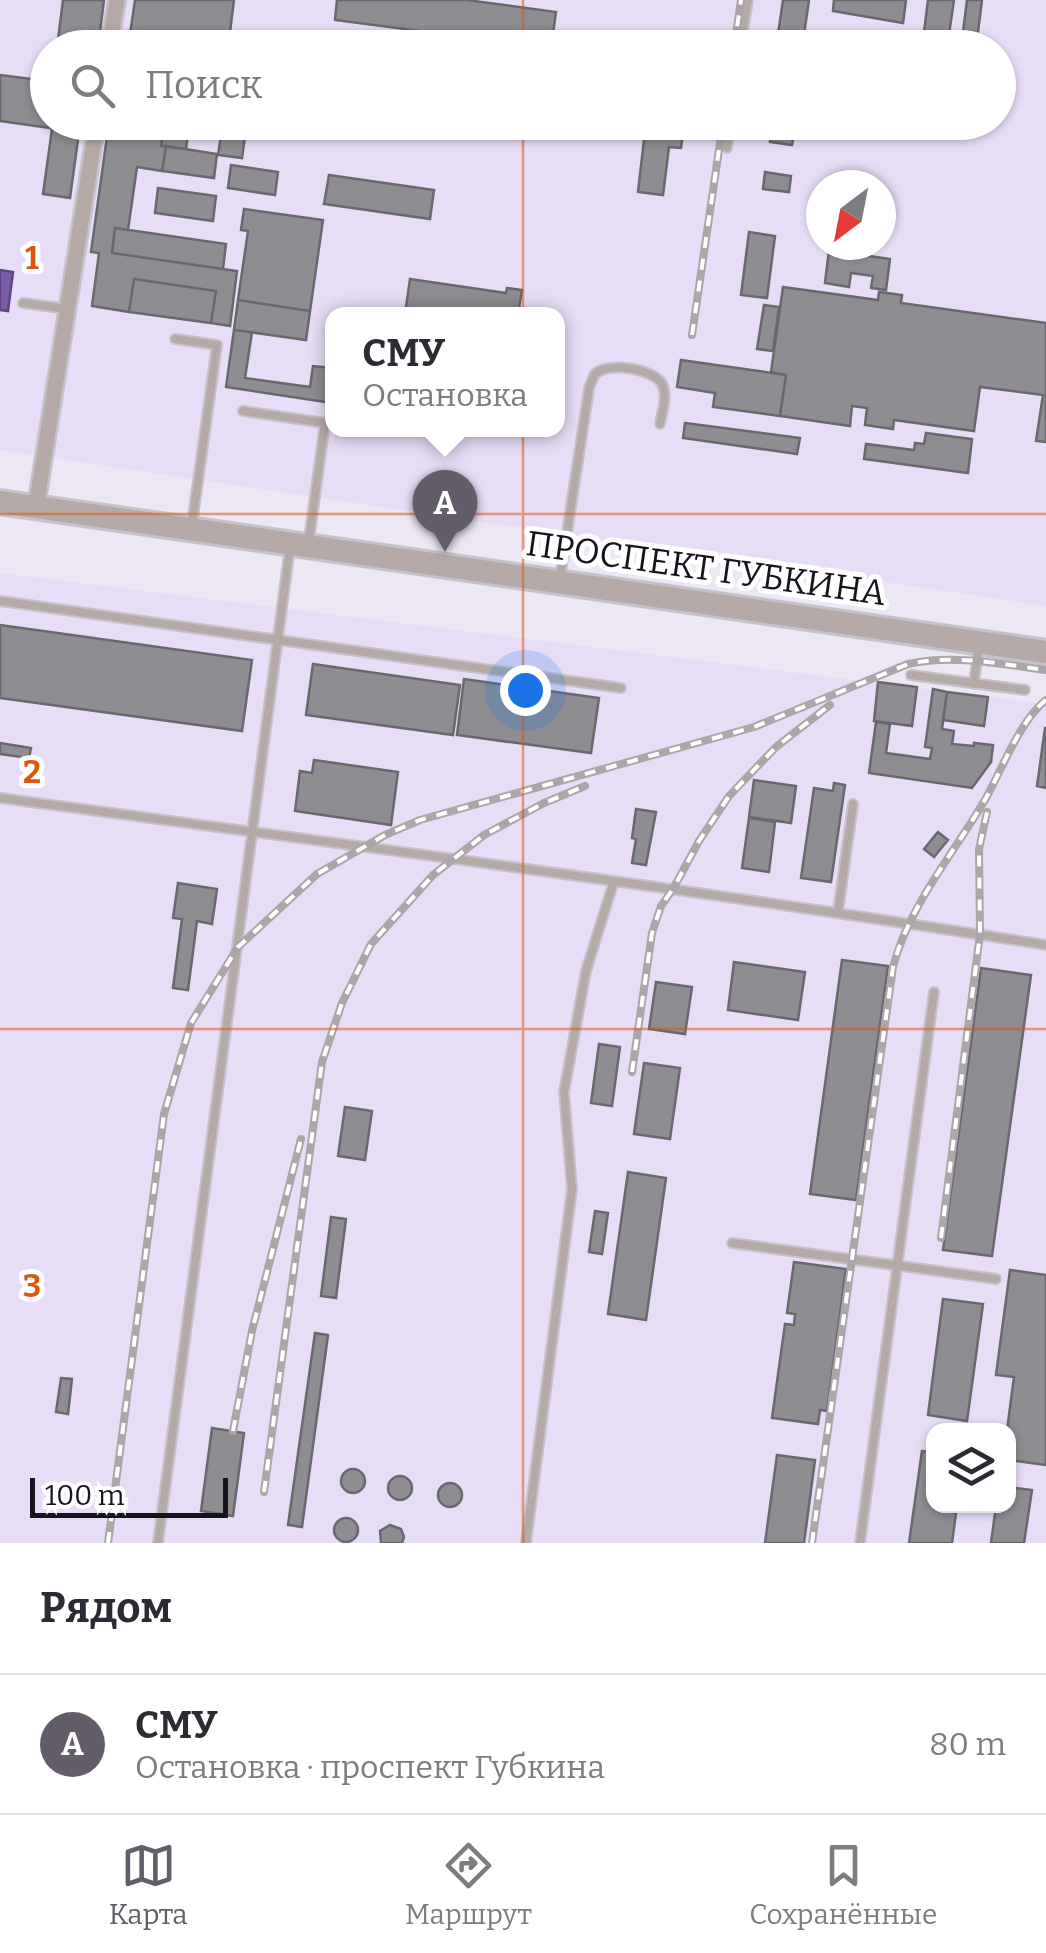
<!DOCTYPE html>
<html lang="ru">
<head>
<meta charset="utf-8">
<style>
	:root { --surface:#fff; --page:#f2f2f3; --text:#2b2b33; --muted:#7c7c81; --line:#e1e1e2; --accent:#625d68 }
	body { margin:0; font-family:Bitter,serif; background:var(--page); color:var(--text) }
	.controls { position:absolute; right:30px; bottom:30px; display:grid; overflow:hidden; border-radius:20px; box-shadow:0 2px 8px #0004 }
	.controls button { width:90px; height:90px; display:grid; place-items:center; padding:0; border:0; border-bottom:2px solid var(--line); background:var(--surface); color:var(--text); font:50px sans-serif }
	.compass { position:absolute; left:806px; top:170px; width:90px; height:90px; border-radius:50%; background:var(--surface); box-shadow:0 2px 8px #0004; rotate:212deg }
	.scale { position:absolute; left:30px; bottom:25px; width:198px; box-sizing:border-box; padding-left:10px; border:5px solid #17131c; border-top:0; font-size:28px; line-height:35px; white-space:nowrap; color:#17131c; -webkit-text-stroke:8px #fff; paint-order:stroke }
	.you { position:absolute; left:525px; top:690px; width:35px; height:35px; margin:-25px; border:8px solid #fff; border-radius:50%; background:#1a73e8; box-shadow:0 0 0 15px #1a73e833 }
	.badge { display:grid; place-items:center; width:65px; height:65px; border-radius:50%; background:var(--accent); color:#fff; font-size:32px; font-weight:700 }
	.pin { position:absolute; translate:-50% -82px; filter:drop-shadow(0 2px 5px #0008) }
	.pin::after { content:''; position:absolute; top:52px; width:35px; height:30px; background:inherit; clip-path:polygon(0 0,100% 0,50% 100%) }
	.popup { position:absolute; left:325px; top:307px; width:240px; height:130px; box-sizing:border-box; display:grid; place-content:center; border-radius:20px; background:var(--surface); filter:drop-shadow(0 2px 8px #0005); font-size:32px; white-space:nowrap; color:var(--muted) }
	.popup b { font-size:38px; color:var(--text) }
	.popup::after { content:''; position:absolute; left:50%; top:100%; margin-left:-20px; border:20px solid transparent; border-top-color:var(--surface) }
	.list { margin:0; padding:0; list-style:none }
	h2 { display:flex; justify-content:space-between; align-items:center; height:130px; margin:0; padding:0 40px; font-size:42px }
	h2 small { font-size:32px; font-weight:400; color:var(--muted) }
	.list li { display:grid; grid-template-columns:65px 1fr auto; gap:30px; align-items:center; box-sizing:border-box; height:140px; padding:0 40px; border-top:2px solid var(--line) }
	.list b { display:block; font-size:38px; white-space:nowrap }
	.list p { margin:0; font-size:32px; white-space:nowrap; color:var(--muted) }
	.list em { font-size:32px; font-style:normal; color:var(--muted) }
	.icon { flex:none; width:55px; height:55px; fill:none; stroke:currentColor; stroke-width:2; stroke-linecap:round; stroke-linejoin:round }
	.map { position:relative; flex:none; width:1046px; height:1543px; overflow:hidden }
	.search { position:absolute; background:var(--surface); box-shadow:0 2px 8px #0004; left:30px; right:30px; top:30px; height:110px; display:flex; align-items:center; gap:25px; box-sizing:border-box; padding:0 35px; border-radius:55px; color:var(--muted); font-size:38px }
	.sheet { height:270px; background:var(--surface) }
	nav { display:flex; justify-content:space-around; align-items:center; box-sizing:border-box; height:140px; border-top:2px solid var(--line); background:var(--surface); font-size:28px; color:var(--muted) }
	nav a { display:grid; justify-items:center; gap:5px }
	nav .on { color:var(--accent) }
	.map>svg:first-child { display:block }
	.built { fill:#e8ddf7; fill-rule:evenodd }
	.offices { fill:#7b5ea7; stroke:#5d487d; stroke-width:2.5 }
	.industry { fill:#8d8d92; stroke:#6a686f; stroke-width:2.5 }
	.lines { fill:none; stroke-linecap:round; stroke-linejoin:round }
	.lane-casing { stroke:#c6c2cc; stroke-width:12 }
	.street-casing { stroke:#c6c2cc; stroke-width:20 }
	.secondary-casing { stroke:#c6c2cc; stroke-width:28 }
	.lane { stroke:#b5aaa7; stroke-width:8 }
	.street { stroke:#b5aaa7; stroke-width:15 }
	.secondary { stroke:#b5aaa8; stroke-width:22 }
	.rail-casing { stroke:#aca5a9; stroke-width:8 }
	.rail { stroke:#fff; stroke-width:4; stroke-dasharray:11; stroke-linecap:butt }
	.grid { fill:none; stroke:#de560d; stroke-width:2.5; stroke-opacity:0.55 }
	.labels { text-anchor:middle; dominant-baseline:central; stroke-width:10; stroke-linejoin:round; paint-order:stroke }
	.street-label { font-size:35px; fill:#17131c; stroke:#fff }
	.grid-label { font-size:32px; text-anchor:middle; font-weight:bold; fill:#de560d; stroke:#fff; stroke-width:10; stroke-linejoin:round; paint-order:stroke }
</style>
</head>
<body>
<div class="map">
<svg width="1046" height="1543" viewBox="0 0 1046 1543">
	<rect width="100%" height="100%" fill="#ece6f5"/>
	<!-- built -->
	<path class="built" d="M 0,0 L 1046,0 L 1046,606 L 0,450 ZM 48,48 L 998,48 L 998,122 L 48,122 ZM 821,185 L 881,185 L 881,245 L 821,245 ZM 332,314 L 558,314 L 558,430 L 332,430 Z
		M 0,573 L 1046,704 L 1046,1543 L 0,1543 ZM 934,1430 L 1008,1430 L 1008,1506 L 934,1506 Z"/>
	<!-- offices -->
	<path class="offices" d="M 0,270 L 13,272 L 8,311 L 0,310 Z"/>
	<!-- industry -->
	<path class="industry" d="M 63,0 L 104,0 L 98,48 L 57,48 Z
		M 135,0 L 234,0 L 228,48 L 128,48 Z
		M 337,0 L 467,0 L 556,12 L 551,48 L 335,20 Z
		M 783,0 L 809,0 L 802,48 L 776,48 Z
		M 834,0 L 906,0 L 903,23 L 833,11 Z
		M 928,0 L 954,0 L 947,48 L 922,48 Z
		M 967,0 L 982,0 L 976,48 L 961,48 Z
		M 0,75 L 48,81 L 48,122 L 87,122 L 86,133 L 0,121 Z
		M 109,122 L 165,122 L 161,146 L 166,146 L 162,171 L 137,167 L 128,230 L 115,228 L 112,253 L 237,271 L 230,326 L 211,323 L 216,291 L 134,279 L 129,312 L 92,306 L 99,253 L 91,252 Z
		M 165,122 L 190,122 L 186,149 L 161,146 Z
		M 223,122 L 247,122 L 242,158 L 218,155 Z
		M 646,122 L 684,124 L 681,148 L 669,147 L 663,195 L 638,192 Z
		M 773,122 L 796,122 L 792,145 L 770,142 Z
		M 52,129 L 79,132 L 70,198 L 43,194 Z
		M 166,146 L 217,154 L 214,178 L 162,171 Z
		M 231,165 L 278,172 L 275,195 L 228,188 Z
		M 765,172 L 791,176 L 789,192 L 763,189 Z
		M 329,175 L 434,190 L 430,219 L 324,204 Z
		M 158,188 L 216,196 L 213,221 L 155,213 Z
		M 244,209 L 323,220 L 310,311 L 238,300 L 248,231 L 241,230 Z
		M 115,228 L 226,244 L 223,269 L 112,253 Z
		M 749,232 L 775,236 L 767,298 L 741,295 Z
		M 829,250 L 890,259 L 886,290 L 871,288 L 873,276 L 851,273 L 849,287 L 825,283 Z
		M 134,279 L 216,291 L 211,323 L 129,312 Z
		M 410,279 L 506,293 L 507,288 L 522,290 L 518,314 L 405,314 Z
		M 783,287 L 878,300 L 879,292 L 902,295 L 901,303 L 1046,323 L 1046,442 L 1036,441 L 1043,395 L 980,387 L 974,431 L 894,420 L 893,429 L 865,425 L 867,408 L 852,406 L 850,426 L 780,416 L 786,375 L 771,372 Z
		M 238,300 L 310,311 L 306,340 L 234,330 Z
		M 764,305 L 779,307 L 773,351 L 757,349 Z
		M 234,330 L 252,332 L 245,378 L 310,387 L 313,366 L 332,368 L 332,403 L 226,387 Z
		M 681,360 L 786,375 L 780,416 L 713,407 L 715,393 L 677,387 Z
		M 685,423 L 800,438 L 797,454 L 683,438 Z
		M 926,433 L 972,439 L 968,473 L 864,459 L 866,444 L 914,450 L 915,443 L 924,444 Z
		M 0,625 L 252,660 L 242,731 L 0,698 Z
		M 313,664 L 460,685 L 453,735 L 306,715 Z
		M 464,679 L 599,698 L 591,753 L 457,735 Z
		M 878,682 L 917,687 L 912,726 L 874,721 Z
		M 933,689 L 947,692 L 942,729 L 954,731 L 952,744 L 974,746 L 974,743 L 993,745 L 991,762 L 972,788 L 869,773 L 876,722 L 890,724 L 886,753 L 930,759 L 932,748 L 925,747 Z
		M 947,692 L 988,697 L 984,726 L 943,720 Z
		M 1045,728 L 1046,728 L 1046,788 L 1037,786 Z
		M 0,743 L 31,748 L 29,758 L 0,754 Z
		M 314,760 L 398,772 L 391,825 L 295,811 L 300,771 L 312,773 Z
		M 754,780 L 796,786 L 791,823 L 749,817 Z
		M 834,783 L 845,785 L 831,882 L 801,878 L 814,788 L 833,791 Z
		M 636,809 L 656,812 L 646,865 L 632,863 L 636,839 L 632,838 Z
		M 749,818 L 775,822 L 769,872 L 742,868 Z
		M 938,832 L 948,840 L 934,857 L 924,849 Z
		M 178,883 L 217,889 L 212,924 L 197,921 L 188,990 L 173,988 L 182,919 L 173,918 Z
		M 842,960 L 888,966 L 856,1200 L 810,1194 Z
		M 734,962 L 805,972 L 798,1020 L 728,1010 Z
		M 981,968 L 1031,975 L 992,1256 L 943,1250 Z
		M 656,982 L 692,987 L 685,1034 L 649,1029 Z
		M 599,1044 L 620,1047 L 612,1106 L 591,1103 Z
		M 644,1063 L 680,1068 L 670,1139 L 634,1134 Z
		M 345,1107 L 372,1111 L 365,1160 L 338,1156 Z
		M 628,1172 L 666,1178 L 646,1320 L 608,1314 Z
		M 595,1211 L 608,1213 L 602,1254 L 589,1252 Z
		M 331,1217 L 346,1219 L 336,1298 L 321,1296 Z
		M 794,1262 L 846,1269 L 827,1411 L 820,1410 L 818,1424 L 772,1418 L 785,1324 L 794,1325 L 795,1314 L 787,1313 Z
		M 1010,1270 L 1046,1275 L 1046,1465 L 1008,1460 L 1008,1430 L 1007,1430 L 1014,1377 L 996,1375 Z
		M 943,1299 L 983,1304 L 967,1421 L 928,1415 Z
		M 315,1333 L 328,1335 L 302,1527 L 288,1525 Z
		M 61,1378 L 72,1379 L 68,1414 L 56,1412 Z
		M 212,1428 L 244,1433 L 233,1516 L 201,1511 Z
		M 922,1451 L 934,1453 L 934,1506 L 957,1506 L 952,1543 L 909,1543 Z
		M 777,1455 L 815,1460 L 804,1543 L 765,1543 Z
		M341 1481a12 12 0 1 1 24 0a12 12 0 1 1-24 0Z
		M388 1488a12 12 0 1 1 24 0a12 12 0 1 1-24 0Z
		M438 1495a12 12 0 1 1 24 0a12 12 0 1 1-24 0Z
		M 1008,1487 L 1032,1490 L 1024,1543 L 991,1543 L 996,1506 L 1008,1506 Z
		M334 1530a12 12 0 1 1 24 0a12 12 0 1 1-24 0Z
		M 390,1525 L 401,1529 L 404,1537 L 402,1543 L 381,1543 L 380,1531 Z"/>
	<g class="lines">
		<defs>
			<path id="lane" d="M 740,48 L 748,0
				M 727,148 L 730,122
				M 23,303 L 68,309
				M 175,339 L 217,345 L 192,524
				M 243,411 L 325,423 L 309,540
				M 560,578 L 589,389 C 589,387 594,376 595,374 C 608,361 654,369 662,384 C 668,396 662,411 660,424
				M 0,601 L 621,688
				M 911,675 L 1025,690
				M 974,684 L 979,643
				M 0,798 C 349,845 698,890 1046,945
				M 838,912 L 853,804
				M 732,1243 L 996,1279
				M 158,1543 L 290,547
				M 526,1543 L 572,1189 L 564,1092 L 586,971 L 614,881
				M 860,1543 L 934,992"/>
			<path id="street" d="M 109,48 L 117,0
				M 36,507 L 97,122"/>
			<path id="secondary" d="M 0,502 L 1046,652"/>
		</defs>
		<!-- lane casing -->
		<use href="#lane" class="lane-casing"/>
		<!-- street casing -->
		<use href="#street" class="street-casing"/>
		<!-- secondary casing -->
		<use href="#secondary" class="secondary-casing"/>
		<!-- lane -->
		<use href="#lane" class="lane"/>
		<!-- street -->
		<use href="#street" class="street"/>
		<!-- secondary -->
		<use href="#secondary" class="secondary"/>
		<defs>
			<path id="rail" d="M 734,48 L 741,0
				M 692,335 L 723,122
				M 632,1072 L 652,933 L 661,906 L 673,889 L 699,841 L 729,796 L 776,747 L 830,705
				M 941,1238 L 980,934 L 979,849 L 987,812
				M 233,1431 L 252,1331 L 301,1139
				M 264,1492 L 322,1062 L 342,1003 L 371,944 L 433,875 L 484,835 L 544,803 L 585,786
				M 108,1543 L 164,1114 L 191,1023 L 238,947 L 317,874 L 385,835 L 420,820 L 754,727 L 908,664 C 955,654 1000,664 1046,670
				M 812,1543 L 893,967 C 909,905 955,852 986,798 C 1002,769 1021,719 1046,700"/>
		</defs>
		<!-- rail casing -->
		<use href="#rail" class="rail-casing"/>
		<!-- rail -->
		<use href="#rail" class="rail"/>
	</g>
	<!-- grid -->
	<path class="grid" d="M 523,0 L 523,48M 523,122 L 523,1543M 0,514 L 1046,514M 0,1029 L 1046,1029"/>
	<g class="labels">
		<!-- street labels -->
		<g class="street-label">
			<text transform="translate(706 568) rotate(8)">ПРОСПЕКТ ГУБКИНА</text>
		</g>
	</g>
	<g class="grid-label">
		<text x="32" y="269">1</text>
		<text x="32" y="783">2</text>
		<text x="32" y="1297">3</text>
	</g>
</svg>
<div class="controls">
<button><svg class="icon" aria-label="layers" viewBox="0 0 24 24"><path d="M12 4l9 5-9 5-9-5zM3 14l9 5 9-5"/></svg></button>
</div>
<svg class="compass" viewBox="-18 -18 36 36"><path d="M0-13l5 13h-10z" fill="#e53935"/><path d="M0 13l5-13h-10z" fill="#7c7c81"/></svg>
<div class="scale">100 m</div>
<div class="you"></div>
<div class="pin badge" style="left:445px;top:552px">A</div>
<div class="popup"><b>СМУ</b>Остановка</div>
<div class="search"><svg class="icon" aria-label="search" viewBox="0 0 24 24"><circle cx="10" cy="10" r="6"/><path d="M15 15l6 6"/></svg>Поиск</div>
</div>
<section class="sheet">
<h2>Рядом<small></small></h2>
<ul class="list">
<li><span class="badge">A</span><div><b>СМУ</b><p>Остановка · проспект Губкина</p></div><em>80 m</em></li>
</ul>
</section>
<nav>
<a class="on"><svg class="icon" aria-label="map" viewBox="0 0 24 24"><path d="M3 6l6-2 6 2 6-2v14l-6 2-6-2-6 2zM9 4v14M15 6v14"/></svg>Карта</a>
<a><svg class="icon" aria-label="directions" viewBox="0 0 24 24"><path d="M12 3l9 9-9 9-9-9zM9 14v-3h6M13 9l2 2-2 2"/></svg>Маршрут</a>
<a><svg class="icon" aria-label="saved" viewBox="0 0 24 24"><path d="M7 4h10v16l-5-4-5 4z"/></svg>Сохранённые</a>
</nav>
</body>
</html>
